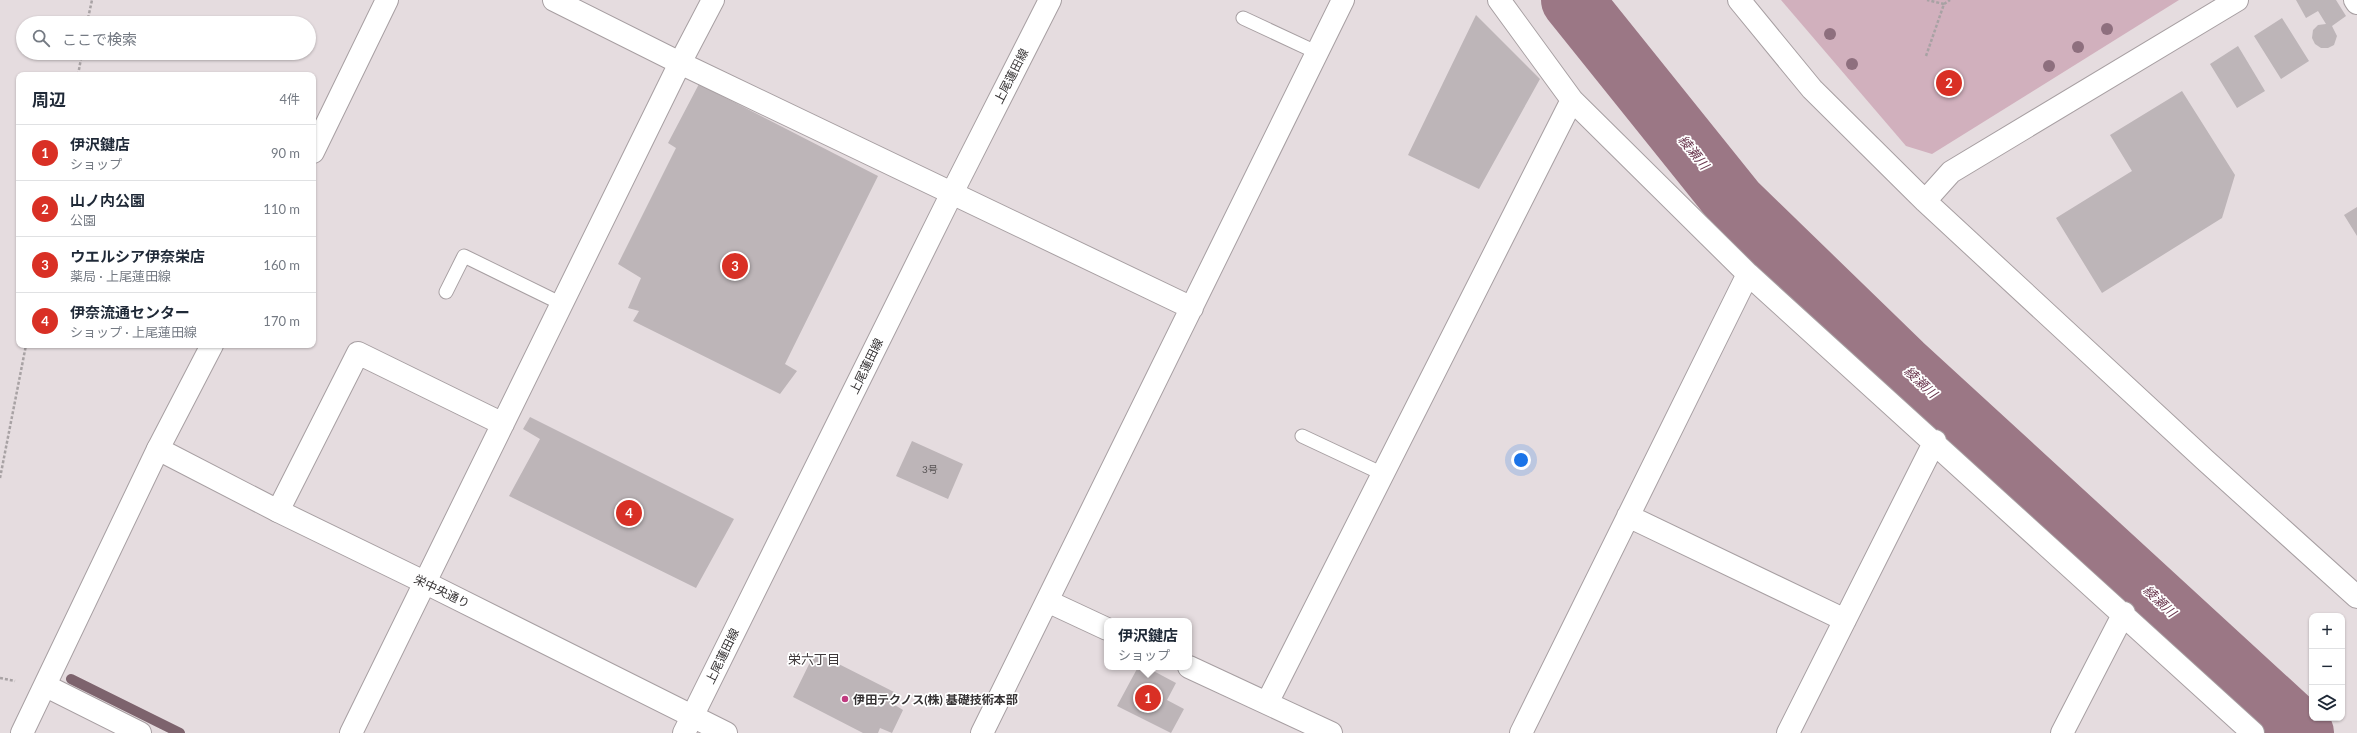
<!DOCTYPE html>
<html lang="ja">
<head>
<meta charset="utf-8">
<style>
	:root { --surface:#fff; --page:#f6f6f7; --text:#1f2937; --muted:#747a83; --line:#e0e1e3; --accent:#d93025 }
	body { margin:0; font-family:Lato,"Noto Sans JP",sans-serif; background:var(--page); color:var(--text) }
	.controls { position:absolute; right:12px; bottom:12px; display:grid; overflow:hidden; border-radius:8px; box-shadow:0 1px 3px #0004 }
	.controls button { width:36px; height:36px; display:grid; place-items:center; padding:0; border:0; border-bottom:1px solid var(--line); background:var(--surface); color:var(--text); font:20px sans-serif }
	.you { position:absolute; left:1521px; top:460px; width:14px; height:14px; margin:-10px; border:3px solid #fff; border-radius:50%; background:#1a73e8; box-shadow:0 0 0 6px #1a73e833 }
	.badge { display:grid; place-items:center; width:26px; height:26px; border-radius:50%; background:var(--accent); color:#fff; font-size:13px; font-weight:700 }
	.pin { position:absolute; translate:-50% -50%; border:2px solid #fff; box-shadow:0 1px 4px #0006 }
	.popup { position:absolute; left:1104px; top:618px; width:88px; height:52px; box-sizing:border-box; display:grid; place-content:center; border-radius:8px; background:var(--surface); filter:drop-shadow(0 1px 3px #0005); font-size:13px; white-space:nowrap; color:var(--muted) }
	.popup b { font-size:15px; color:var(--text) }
	.popup::after { content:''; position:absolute; left:50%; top:100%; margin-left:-8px; border:8px solid transparent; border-top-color:var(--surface) }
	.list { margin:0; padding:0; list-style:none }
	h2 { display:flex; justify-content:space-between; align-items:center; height:52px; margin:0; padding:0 16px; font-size:17px }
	h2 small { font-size:13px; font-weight:400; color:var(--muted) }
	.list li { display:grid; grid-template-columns:26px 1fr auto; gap:12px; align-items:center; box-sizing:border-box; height:56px; padding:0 16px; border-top:1px solid var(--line) }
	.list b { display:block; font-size:15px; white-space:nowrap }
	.list p { margin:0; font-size:13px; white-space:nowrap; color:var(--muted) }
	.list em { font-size:13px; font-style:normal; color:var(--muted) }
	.icon { flex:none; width:22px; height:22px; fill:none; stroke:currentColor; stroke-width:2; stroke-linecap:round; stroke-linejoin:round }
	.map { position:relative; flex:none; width:2357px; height:733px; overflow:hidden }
	.search { position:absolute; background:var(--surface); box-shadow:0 1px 3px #0004; left:16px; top:16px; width:300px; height:44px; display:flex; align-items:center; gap:10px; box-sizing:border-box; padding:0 14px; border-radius:22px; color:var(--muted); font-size:15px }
	.panel { position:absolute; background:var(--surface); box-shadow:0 1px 3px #0004; left:16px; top:72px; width:300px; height:276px; border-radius:8px }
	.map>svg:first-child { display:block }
	.green { fill:#d1b0bd }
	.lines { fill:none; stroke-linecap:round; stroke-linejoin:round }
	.stream { stroke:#7d636d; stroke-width:10 }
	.river { stroke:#9b7785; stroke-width:62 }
	.building { fill:#bdb5b8 }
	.service-casing { stroke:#a79fa2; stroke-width:15 }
	.minor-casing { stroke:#a79fa2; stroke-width:24 }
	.tertiary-casing { stroke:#a79fa2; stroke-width:24 }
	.secondary-casing { stroke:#a79fa2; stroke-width:24 }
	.path { stroke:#a8a2a4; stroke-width:2.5; stroke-dasharray:3 2; stroke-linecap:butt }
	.service { stroke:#fff; stroke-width:13 }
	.minor { stroke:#fff; stroke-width:22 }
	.tertiary { stroke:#fff; stroke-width:22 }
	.secondary { stroke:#fff; stroke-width:22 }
	.tree { fill:#8e6f7e }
	.poi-dot { fill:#c03b80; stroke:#fff; stroke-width:1.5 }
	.labels { text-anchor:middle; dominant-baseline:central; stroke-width:3.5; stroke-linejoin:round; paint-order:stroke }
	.number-label { font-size:10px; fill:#585455 }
	.street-label { font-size:12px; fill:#363334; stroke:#fff }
	.poi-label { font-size:12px; font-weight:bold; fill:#363334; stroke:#fff; text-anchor:start }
	.water-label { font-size:13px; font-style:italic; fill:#6a374e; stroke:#fff }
	.neighbourhood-label { font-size:13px; fill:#403a3c; stroke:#fff }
</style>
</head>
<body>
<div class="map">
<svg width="2357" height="733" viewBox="0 0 2357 733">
	<rect width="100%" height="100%" fill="#e5dcdf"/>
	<!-- green -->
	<path class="green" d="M 1781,0 L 2179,0 L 1932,154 L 1906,146 Z"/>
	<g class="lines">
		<!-- stream -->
		<path class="stream" d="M 71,679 L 180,733"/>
		<!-- river -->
		<path class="river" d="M 1572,0 L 1735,203 L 1902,365 L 2303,733"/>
	</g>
	<!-- building -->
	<path class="building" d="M 2296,0 L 2336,0 L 2346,16 L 2332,26 L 2337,36 L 2334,45 L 2328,48 L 2321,48 L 2315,44 L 2312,38 L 2313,30 L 2318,25 L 2326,24 L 2318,11 L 2306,18 Z
		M 1476,15 L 1540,79 L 1479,189 L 1408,155 Z
		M 2282,18 L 2309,61 L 2281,79 L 2254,36 Z
		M 2238,46 L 2265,91 L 2237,108 L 2210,64 Z
		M 699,84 L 878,176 L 785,364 L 797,371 L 780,394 L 633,321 L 639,311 L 628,308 L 641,278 L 618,264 L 676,148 L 668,143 Z
		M 2182,91 L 2235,175 L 2222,218 L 2102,293 L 2056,218 L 2132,171 L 2110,135 Z
		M 2357,207 L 2357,236 L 2344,215 Z
		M 530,417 L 734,519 L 696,588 L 509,496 L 540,439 L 523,429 Z
		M 912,441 L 963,464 L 948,499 L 896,476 Z
		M 815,652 L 900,695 L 895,705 L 903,710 L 892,733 L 880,728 L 878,733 L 863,733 L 793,697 Z
		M 1138,667 L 1146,667 L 1176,683 L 1167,700 L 1184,709 L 1171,733 L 1117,706 Z"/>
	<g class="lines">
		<defs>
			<path id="service" d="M 1243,18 L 1318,53
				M 446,292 L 464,256 L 562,304
				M 1302,436 L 1383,474"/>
			<path id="minor" d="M 554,0 L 680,63 L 1192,308
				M 1499,0 L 1572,100 L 1748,274 L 2253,733
				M 1739,0 L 1812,89 L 1925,201 L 2205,460 L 2357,597
				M 2355,0 L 2357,3
				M 313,152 L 387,0
				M 1925,201 L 1951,172 L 2237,0
				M 278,511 L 358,353 L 503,424
				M 1628,516 L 1845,620
				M 1047,601 L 1107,629
				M 1189,667 L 1331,733
				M 46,686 L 140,733
				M 1267,703 L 1572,100
				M 22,733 L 158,449 L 212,345
				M 351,733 L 680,63 L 713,0
				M 982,733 L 1343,0
				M 1521,733 L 1748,274
				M 1788,733 L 1935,441
				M 2062,733 L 2124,613"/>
			<path id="tertiary" d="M 158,449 L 278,511 L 424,582 L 726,733"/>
			<path id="secondary" d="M 684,733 L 952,193 L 1050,0"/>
		</defs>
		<!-- service casing -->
		<use href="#service" class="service-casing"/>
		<!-- minor casing -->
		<use href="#minor" class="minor-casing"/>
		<!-- tertiary casing -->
		<use href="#tertiary" class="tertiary-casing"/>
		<!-- secondary casing -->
		<use href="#secondary" class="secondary-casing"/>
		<!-- path -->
		<path class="path" d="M 1944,4 L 1950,0
			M 87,23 L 92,0
			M 1926,56 L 1944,4 L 1927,0
			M 78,75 L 82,53
			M 0,478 L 26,345
			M 0,678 L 15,681"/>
		<!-- service -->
		<use href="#service" class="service"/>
		<!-- minor -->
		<use href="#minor" class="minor"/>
		<!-- tertiary -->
		<use href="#tertiary" class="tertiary"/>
		<!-- secondary -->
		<use href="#secondary" class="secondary"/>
	</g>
	<!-- trees -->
	<g class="tree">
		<circle cx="2107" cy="29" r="6"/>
		<circle cx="1830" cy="34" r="6"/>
		<circle cx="2078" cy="47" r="6"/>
		<circle cx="1852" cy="64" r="6"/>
		<circle cx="2049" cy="66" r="6"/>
	</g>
	<!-- markers -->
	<circle class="poi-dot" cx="845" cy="699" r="4"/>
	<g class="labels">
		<!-- number labels -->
		<g class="number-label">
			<text x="930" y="469">3号</text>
		</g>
		<!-- street labels -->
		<g class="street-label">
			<text transform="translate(1011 76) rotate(-63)">上尾蓮田線</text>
			<text transform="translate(866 366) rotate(-64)">上尾蓮田線</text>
			<text transform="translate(442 591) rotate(26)">栄中央通り</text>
			<text transform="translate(722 656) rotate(-64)">上尾蓮田線</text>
		</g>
		<!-- poi labels -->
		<g class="poi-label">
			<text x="853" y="699">伊田テクノス(株) 基礎技術本部</text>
		</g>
		<!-- water labels -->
		<g class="water-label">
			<text transform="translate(1694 152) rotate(51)">綾瀬川</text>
			<text transform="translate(1921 382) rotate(43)">綾瀬川</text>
			<text transform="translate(2160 601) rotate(43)">綾瀬川</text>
		</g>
		<!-- neighbourhood labels -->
		<g class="neighbourhood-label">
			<text x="814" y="659">栄六丁目</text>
		</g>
	</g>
</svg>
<div class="controls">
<button>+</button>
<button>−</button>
<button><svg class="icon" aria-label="layers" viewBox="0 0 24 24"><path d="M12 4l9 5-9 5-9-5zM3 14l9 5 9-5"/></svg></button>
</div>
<div class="you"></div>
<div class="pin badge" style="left:1148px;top:698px">1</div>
<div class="popup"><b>伊沢鍵店</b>ショップ</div>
<div class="pin badge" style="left:1949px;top:83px">2</div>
<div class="pin badge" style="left:735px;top:266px">3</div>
<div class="pin badge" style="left:629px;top:513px">4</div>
<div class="search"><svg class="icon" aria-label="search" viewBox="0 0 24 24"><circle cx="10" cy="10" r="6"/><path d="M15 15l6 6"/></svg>ここで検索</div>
<section class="panel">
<h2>周辺<small>4件</small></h2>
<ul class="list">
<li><span class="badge">1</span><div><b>伊沢鍵店</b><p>ショップ</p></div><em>90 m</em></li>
<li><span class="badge">2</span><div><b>山ノ内公園</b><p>公園</p></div><em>110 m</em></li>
<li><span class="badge">3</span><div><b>ウエルシア伊奈栄店</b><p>薬局 · 上尾蓮田線</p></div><em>160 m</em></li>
<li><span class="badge">4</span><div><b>伊奈流通センター</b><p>ショップ · 上尾蓮田線</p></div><em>170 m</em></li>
</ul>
</section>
</div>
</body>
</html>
